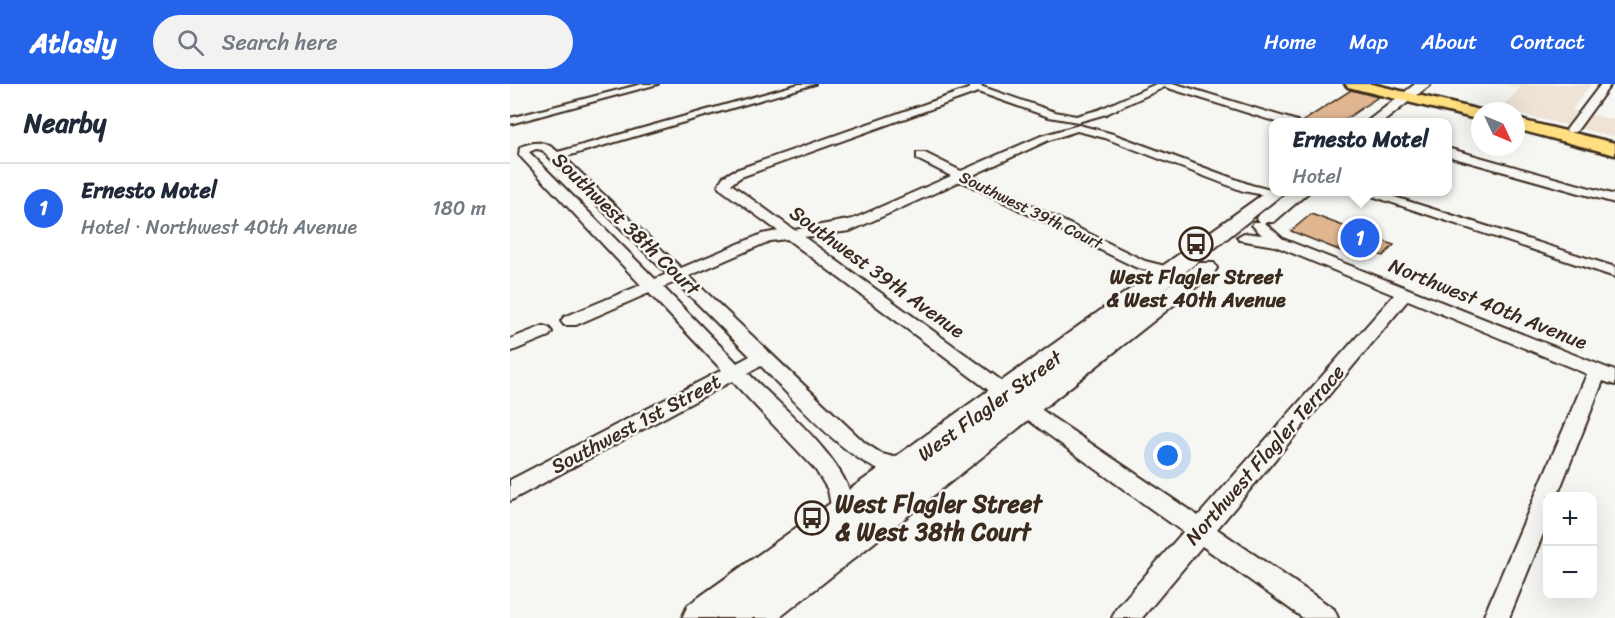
<!DOCTYPE html>
<html lang="en">
<head>
<meta charset="utf-8">
<style>
	:root { --surface:#fff; --page:#f2f2f3; --text:#1f2937; --muted:#747a83; --line:#e0e1e3; --accent:#2563eb }
	body { margin:0; font-family:Sriracha,sans-serif; background:var(--page); color:var(--text) }
	.controls { position:absolute; right:18px; bottom:18px; display:grid; overflow:hidden; border-radius:12px; box-shadow:0 6px 24px #0002 }
	.controls button { width:54px; height:54px; display:grid; place-items:center; padding:0; border:0; border-bottom:2px solid var(--line); background:var(--surface); color:var(--text); font:30px sans-serif }
	.compass { position:absolute; left:961px; top:18px; width:54px; height:54px; border-radius:50%; background:var(--surface); box-shadow:0 6px 24px #0002; rotate:134deg }
	.you { position:absolute; left:658px; top:372px; width:21px; height:21px; margin:-15px; border:4px solid #fff; border-radius:50%; background:#1a73e8; box-shadow:0 0 0 9px #1a73e833 }
	.badge { display:grid; place-items:center; width:39px; height:39px; border-radius:50%; background:var(--accent); color:#fff; font-size:20px; font-weight:700 }
	.pin { position:absolute; translate:-50% -50%; border:3px solid #fff; box-shadow:0 2px 6px #0006 }
	.popup { position:absolute; left:759px; top:34px; width:183px; height:78px; box-sizing:border-box; display:grid; place-content:center; border-radius:12px; background:var(--surface); filter:drop-shadow(0 2px 4px #0005); font-size:20px; white-space:nowrap; color:var(--muted) }
	.popup b { font-size:22px; color:var(--text) }
	.popup::after { content:''; position:absolute; left:50%; top:100%; margin-left:-12px; border:12px solid transparent; border-top-color:var(--surface) }
	.list { margin:0; padding:0; list-style:none }
	h2 { display:flex; justify-content:space-between; align-items:center; height:78px; margin:0; padding:0 24px; font-size:26px }
	h2 small { font-size:20px; font-weight:400; color:var(--muted) }
	.list li { display:grid; grid-template-columns:39px 1fr auto; gap:18px; align-items:center; box-sizing:border-box; height:90px; padding:0 24px; border-top:2px solid var(--line) }
	.list b { display:block; font-size:22px; white-space:nowrap }
	.list p { margin:0; font-size:20px; white-space:nowrap; color:var(--muted) }
	.list em { font-size:20px; font-style:normal; color:var(--muted) }
	.icon { flex:none; width:33px; height:33px; fill:none; stroke:currentColor; stroke-width:2; stroke-linecap:round; stroke-linejoin:round }
	.map { position:relative; flex:none; width:1105px; height:534px; overflow:hidden }
	header { display:flex; align-items:center; gap:36px; box-sizing:border-box; height:84px; padding:0 30px; background:var(--accent); color:#fff }
	header strong { font-size:28px }
	nav { display:flex; gap:33px; margin-inline-start:auto; font-size:21px }
	.search { width:420px; height:54px; background:var(--page); display:flex; align-items:center; gap:15px; box-sizing:border-box; padding:0 21px; border-radius:33px; color:var(--muted); font-size:22px }
	main { display:flex }
	aside { flex:1; background:var(--surface) }
	.map>svg:first-child { display:block }
	.built { fill:#efe3d5 }
	.building { fill:#dfb690; stroke:#3b2a1e; stroke-width:1.5 }
	.lines { fill:none; stroke-linecap:round; stroke-linejoin:round }
	.minor-casing { stroke:#3b2a1e; stroke-width:4 }
	.secondary-casing { stroke:#3b2a1e; stroke-width:4 }
	.primary-casing { stroke:#3b2a1e; stroke-width:5 }
	.minor { fill:#f6f6f2; fill-rule:evenodd }
	.secondary { fill:#f6f6f2; fill-rule:evenodd }
	.primary { fill:#ffdf80; fill-rule:evenodd }
	.labels { text-anchor:middle; dominant-baseline:central; stroke-width:5; stroke-linejoin:round; paint-order:stroke }
	.far-street-label { font-size:16px; fill:#3b2a1e; stroke:#f6f6f2 }
	.street-label { font-size:20px; fill:#3b2a1e; stroke:#f6f6f2 }
	.poi-label { font-size:20px; font-weight:bold; fill:#3b2a1e; stroke:#f6f6f2 }
	.near-poi-label { font-size:24px; font-weight:bold; fill:#3b2a1e; stroke:#f6f6f2; text-anchor:start }
</style>
</head>
<body>
<header>
<strong>Atlasly</strong>
<div class="search"><svg class="icon" aria-label="search" viewBox="0 0 24 24"><circle cx="10" cy="10" r="6"/><path d="M15 15l6 6"/></svg>Search here</div>
<nav><a>Home</a><a>Map</a><a>About</a><a>Contact</a></nav>
</header>
<main>
<aside>
<h2>Nearby<small></small></h2>
<ul class="list">
<li><span class="badge">1</span><div><b>Ernesto Motel</b><p>Hotel · Northwest 40th Avenue</p></div><em>180 m</em></li>
</ul>
</aside>
<div class="map">
<svg width="1105" height="534" viewBox="0 0 1105 534">
	<rect width="100%" height="100%" fill="#f6f6f2"/>
	<filter id="ink" filterUnits="userSpaceOnUse"><feTurbulence type="fractalNoise" baseFrequency=".0167" numOctaves="2"/><feDisplacementMap in="SourceGraphic" scale="12" xChannelSelector="R" yChannelSelector="G"/><feConvolveMatrix kernelMatrix="1 2 1 2 8 2 1 2 1" color-interpolation-filters="sRGB"/></filter>
	<g filter="url(#ink)">
		<!-- built -->
		<path class="built" d="M 992,0 L 1081,0 L 1062,26 L 1105,36 L 1105,53 L 1006,29 L 1006,27 L 989,26 L 1010,4 Z"/>
		<!-- building -->
		<path class="building" d="M 841,6 L 868,13 L 830,39 L 790,39 Z
			M 801,130 L 884,161 L 873,172 L 857,166 L 849,174 L 781,147 Z"/>
		<g class="lines">
			<defs>
				<path id="minor" d="M 132,0 L 148,0 L 0,40 L 0,34 Z
					M 289,0 L 305,0 L 54,73 L 171,184 L 252,150 L 268,147 L 209,104 L 208,101 L 213,93 L 223,87 L 458,5 L 461,0 L 472,0 L 470,2 L 545,28 L 566,32 L 588,26 L 646,0 L 666,0 L 787,37 L 788,39 L 770,39 L 655,3 L 596,30 L 568,38 L 539,33 L 468,8 L 231,93 L 221,100 L 284,146 L 343,135 L 441,92 L 407,75 L 407,69 L 415,69 L 451,87 L 531,52 L 569,41 L 603,50 L 741,101 L 769,108 L 769,112 L 764,113 L 733,107 L 595,54 L 567,47 L 539,56 L 461,92 L 635,177 L 667,185 L 670,188 L 667,191 L 662,193 L 625,183 L 451,97 L 340,147 L 294,153 L 543,334 L 688,432 L 884,211 L 765,162 L 729,156 L 727,153 L 734,149 L 752,151 L 742,141 L 744,138 L 754,138 L 773,155 L 1105,287 L 1105,301 L 1093,297 L 1047,412 L 1038,412 L 1038,438 L 999,534 L 973,534 L 1077,290 L 898,216 L 707,445 L 824,525 L 828,534 L 793,534 L 692,462 L 632,534 L 602,534 L 606,525 L 673,448 L 529,344 L 277,155 L 260,157 L 179,192 L 355,359 L 372,370 L 404,378 L 407,384 L 404,390 C 358,406 281,312 251,282 L 238,289 C 266,318 361,394 340,438 L 332,441 L 324,438 L 318,406 L 305,385 L 222,297 L 0,417 L 0,396 L 212,286 L 139,209 L 66,241 L 54,241 L 51,237 L 54,233 L 131,201 L 9,71 L 10,63 C 25,57 35,56 48,68 ZM 26,65 L 32,66 L 157,190 L 145,195 L 19,68 ZM 166,198 L 240,272 L 227,279 L 153,203 Z
					M 1091,0 L 1101,0 L 1066,48 L 1058,48 L 1056,46 Z
					M 937,64 L 1105,111 L 1105,119 L 937,72 Z
					M 850,108 L 869,108 L 1105,183 L 1105,193 Z
					M 33,242 L 39,244 L 42,248 L 39,252 L 0,268 L 0,255 Z"/>
				<path id="secondary" d="M 905,0 L 921,0 L 872,39 L 855,39 Z
					M 763,103 L 763,108 L 775,108 L 650,208 L 688,179 L 704,179 L 707,184 L 704,189 L 269,534 L 172,534 L 178,521 Z
					M 779,108 L 799,108 L 764,138 L 750,138 L 747,134 L 750,130 Z"/>
				<path id="primary" d="M 835,0 L 862,0 L 974,27 L 970,27 L 970,36 L 838,3 Z
					M 1006,35 L 1105,59 L 1105,71 L 1006,45 Z"/>
			</defs>
			<!-- minor casing -->
			<use href="#minor" class="minor-casing"/>
			<!-- secondary casing -->
			<use href="#secondary" class="secondary-casing"/>
			<!-- primary casing -->
			<use href="#primary" class="primary-casing"/>
			<!-- minor -->
			<use href="#minor" class="minor"/>
			<!-- secondary -->
			<use href="#secondary" class="secondary"/>
			<!-- primary -->
			<use href="#primary" class="primary"/>
		</g>
	</g>
	<!-- icons -->
	<defs>
		<symbol id="bus-ring" viewBox="-11 -11 22 22"><circle r="9.5" fill="#f6f6f2" stroke="#3b2a1e" stroke-width="1.5"/><path d="M-5-6H5V4H4V6H2V4H-2V6H-4V4H-5ZM-3.5-4V0h7V-4ZM-3.5 1.2v1.5H-2V1.2ZM2 1.2v1.5H3.5V1.2Z" fill="#3b2a1e"/></symbol>
	</defs>
	<g fill-rule="evenodd">
		<use href="#bus-ring" x="667" y="141" width="38" height="38"/>
		<use href="#bus-ring" x="283" y="415" width="38" height="38"/>
	</g>
	<g class="labels">
		<!-- far-street labels -->
		<g class="far-street-label">
			<text transform="translate(521 126) rotate(26)">Southwest 39th Court</text>
		</g>
		<!-- street labels -->
		<g class="street-label">
			<text transform="translate(116 140) rotate(44)">Southwest 38th Court</text>
			<text transform="translate(367 188) rotate(36)">Southwest 39th Avenue</text>
			<text transform="translate(978 220) rotate(22)">Northwest 40th Avenue</text>
			<text transform="translate(480 322) rotate(-36)">West Flagler Street</text>
			<text transform="translate(126 340) rotate(-28)">Southwest 1st Street</text>
			<text transform="translate(755 371) rotate(-49)">Northwest Flagler Terrace</text>
		</g>
		<!-- poi labels -->
		<g class="poi-label">
			<text x="686" y="193">West Flagler Street<tspan x="686" dy="23">&amp; West 40th Avenue</tspan></text>
		</g>
		<!-- near-poi labels -->
		<g class="near-poi-label">
			<text x="325" y="420">West Flagler Street<tspan x="325" dy="28">&amp; West 38th Court</tspan></text>
		</g>
	</g>
</svg>
<div class="controls">
<button>+</button>
<button>−</button>
</div>
<svg class="compass" viewBox="-18 -18 36 36"><path d="M0-13l5 13h-10z" fill="#e53935"/><path d="M0 13l5-13h-10z" fill="#747a83"/></svg>
<div class="you"></div>
<div class="pin badge" style="left:850px;top:154px">1</div>
<div class="popup"><b>Ernesto Motel</b>Hotel</div>
</div>
</main>
</body>
</html>
